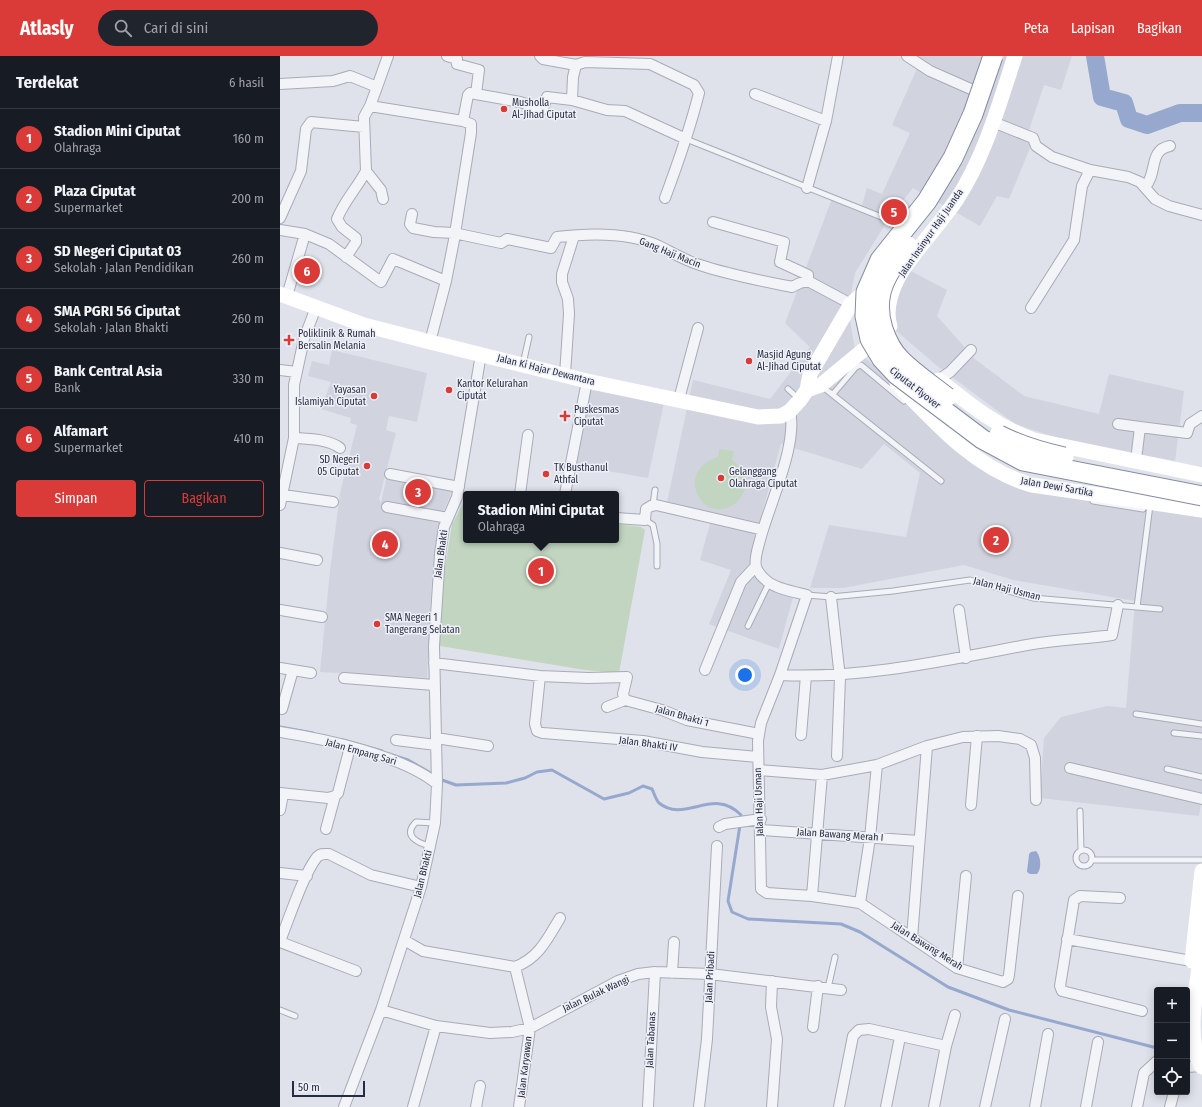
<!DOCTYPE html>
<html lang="id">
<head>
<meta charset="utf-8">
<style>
	:root { --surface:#171b24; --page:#20242c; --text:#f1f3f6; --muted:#9ea1a6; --line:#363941; --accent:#db3b38 }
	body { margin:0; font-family:"Fira Sans Condensed",sans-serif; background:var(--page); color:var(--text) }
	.controls { position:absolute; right:12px; bottom:12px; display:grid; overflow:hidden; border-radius:4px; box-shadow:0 2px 10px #0003 }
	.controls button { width:36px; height:36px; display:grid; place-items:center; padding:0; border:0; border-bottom:1px solid var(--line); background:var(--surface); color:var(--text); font:20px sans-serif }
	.scale { position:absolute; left:12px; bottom:10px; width:73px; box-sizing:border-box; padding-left:4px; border:2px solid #262c43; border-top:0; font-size:11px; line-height:14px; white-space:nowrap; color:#262c43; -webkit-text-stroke:3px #eff1f7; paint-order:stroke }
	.you { position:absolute; left:465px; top:619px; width:14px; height:14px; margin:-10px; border:3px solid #fff; border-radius:50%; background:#1a73e8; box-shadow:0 0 0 6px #1a73e833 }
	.badge { display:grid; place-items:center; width:26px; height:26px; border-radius:50%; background:var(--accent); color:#fff; font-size:13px; font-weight:700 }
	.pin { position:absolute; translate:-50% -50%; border:2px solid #fff; box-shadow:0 1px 4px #0006 }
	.popup { position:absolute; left:183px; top:435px; width:156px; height:52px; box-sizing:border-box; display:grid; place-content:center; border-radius:4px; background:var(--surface); filter:drop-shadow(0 1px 3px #0005); font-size:13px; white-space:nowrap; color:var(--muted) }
	.popup b { font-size:15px; color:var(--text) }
	.popup::after { content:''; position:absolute; left:50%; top:100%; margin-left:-8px; border:8px solid transparent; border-top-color:var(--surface) }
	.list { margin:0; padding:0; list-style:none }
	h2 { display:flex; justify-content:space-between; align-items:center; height:52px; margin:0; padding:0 16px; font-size:17px }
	h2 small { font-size:13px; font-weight:400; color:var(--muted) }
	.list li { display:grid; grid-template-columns:26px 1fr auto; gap:12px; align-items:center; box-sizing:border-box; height:60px; padding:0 16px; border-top:1px solid var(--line) }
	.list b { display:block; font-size:15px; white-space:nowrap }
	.list p { margin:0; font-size:13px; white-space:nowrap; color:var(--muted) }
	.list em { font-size:13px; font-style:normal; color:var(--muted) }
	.actions { display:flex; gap:8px; padding:12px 16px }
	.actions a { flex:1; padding:9px 0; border:1px solid var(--accent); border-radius:4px; text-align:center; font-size:14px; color:var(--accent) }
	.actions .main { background:var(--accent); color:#fff }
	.icon { flex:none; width:22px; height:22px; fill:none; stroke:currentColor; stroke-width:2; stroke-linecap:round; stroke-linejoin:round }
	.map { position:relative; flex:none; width:922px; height:1051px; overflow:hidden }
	header { display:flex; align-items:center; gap:24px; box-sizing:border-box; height:56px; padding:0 20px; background:var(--accent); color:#fff }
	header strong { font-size:19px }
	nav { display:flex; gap:22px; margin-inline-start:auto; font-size:14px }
	.search { width:280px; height:36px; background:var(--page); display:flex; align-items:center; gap:10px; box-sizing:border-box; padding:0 14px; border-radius:22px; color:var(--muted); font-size:15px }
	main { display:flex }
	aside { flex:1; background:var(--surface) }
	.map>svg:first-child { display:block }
	.built { fill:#d1d4df }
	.green { fill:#c1d5c0 }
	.water { fill:#97a8ce }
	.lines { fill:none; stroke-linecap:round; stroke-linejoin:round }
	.stream { stroke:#97a8ce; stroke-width:3 }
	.river { stroke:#97a8ce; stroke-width:18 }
	.lane-casing { stroke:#a8abb8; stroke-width:7 }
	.street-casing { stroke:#a8abb8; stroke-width:12 }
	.lane { stroke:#f3f4f8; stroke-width:5 }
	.street { stroke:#f3f4f8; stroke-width:10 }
	.secondary { stroke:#fff; stroke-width:15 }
	.highway-bridge-casing { stroke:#858ca2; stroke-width:21; stroke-linecap:butt }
	.highway-bridge { stroke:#fff; stroke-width:19 }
	.poi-dot { fill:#db3b38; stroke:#eff1f7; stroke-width:1.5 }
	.labels { text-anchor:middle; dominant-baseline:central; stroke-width:3; stroke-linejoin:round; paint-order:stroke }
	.poi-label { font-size:10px; fill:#262c43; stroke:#eff1f7; text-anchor:start }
	.street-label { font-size:10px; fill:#262c43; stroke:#eff1f7 }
</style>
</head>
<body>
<header>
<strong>Atlasly</strong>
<div class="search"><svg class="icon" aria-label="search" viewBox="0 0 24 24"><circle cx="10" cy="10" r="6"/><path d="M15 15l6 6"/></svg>Cari di sini</div>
<nav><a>Peta</a><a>Lapisan</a><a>Bagikan</a></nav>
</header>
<main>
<aside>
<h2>Terdekat<small>6 hasil</small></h2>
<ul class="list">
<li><span class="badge">1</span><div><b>Stadion Mini Ciputat</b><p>Olahraga</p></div><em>160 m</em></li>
<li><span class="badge">2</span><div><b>Plaza Ciputat</b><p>Supermarket</p></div><em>200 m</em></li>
<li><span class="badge">3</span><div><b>SD Negeri Ciputat 03</b><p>Sekolah · Jalan Pendidikan</p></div><em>260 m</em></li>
<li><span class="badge">4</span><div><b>SMA PGRI 56 Ciputat</b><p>Sekolah · Jalan Bhakti</p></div><em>260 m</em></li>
<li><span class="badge">5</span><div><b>Bank Central Asia</b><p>Bank</p></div><em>330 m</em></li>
<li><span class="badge">6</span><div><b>Alfamart</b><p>Supermarket</p></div><em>410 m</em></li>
</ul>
<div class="actions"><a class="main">Simpan</a><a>Bagikan</a></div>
</aside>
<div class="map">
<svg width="922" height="1051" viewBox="0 0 922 1051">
	<rect width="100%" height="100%" fill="#dfe2ea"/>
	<!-- built -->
	<path class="built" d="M 631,0 L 792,0 L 781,34 L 764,29 L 748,77 L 750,92 L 729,143 L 717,140 L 700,170 L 633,132 L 608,164 L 575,217 L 568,253 L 575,293 L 715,416 L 758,433 L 922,462 L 922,741 L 919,760 L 760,742 L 764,682 L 781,661 L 827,650 L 846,652 L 855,545 L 733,524 L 684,509 L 563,532 L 530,532 L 549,469 L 626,481 L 640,417 L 604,388 L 582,413 L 501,388 L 472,493 L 477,515 L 499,525 L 516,530 L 499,593 L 429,568 L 451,514 L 420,504 L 433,457 L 387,446 L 413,324 L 490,343 L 530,291 L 505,267 L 553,140 L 581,152 L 587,132 L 602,138 L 630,77 L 612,69 L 638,10 Z
		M 627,213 L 667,234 L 657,260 L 695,303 L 744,340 L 819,358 L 829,318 L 904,335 L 895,405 L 786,385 L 735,368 L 656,309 L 613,272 L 618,229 Z
		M 52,294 L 147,317 L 137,366 L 109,360 L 106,374 L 116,377 L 99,443 L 101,447 L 107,419 L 174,431 L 161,461 L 152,520 L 147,622 L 40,616 L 50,515 L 60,437 L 77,369 L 70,367 L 71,362 L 41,353 L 51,326 L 28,320 L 32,305 L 49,309 Z
		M 306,333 L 384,347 L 368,422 L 293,409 Z"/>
	<!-- green -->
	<path class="green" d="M 439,393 L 454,395 L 452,404 C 489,431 442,473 420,443 C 416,437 414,430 415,423 C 418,410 427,405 438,401 Z
		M 184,446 L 186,446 L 186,484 L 336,484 L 336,468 L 361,471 L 365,474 L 339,617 L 305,614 L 160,590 L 158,556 L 172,468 Z"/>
	<!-- water -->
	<path class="water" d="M 756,795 C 761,800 762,813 757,818 L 750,818 L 747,816 C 747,814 749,801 749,798 L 751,796 Z"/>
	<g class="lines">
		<!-- stream -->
		<path class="stream" d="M 0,671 L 33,677
			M 63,684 L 102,695
			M 109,698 L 128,704 L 149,716
			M 162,724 L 176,729 L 226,727 L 245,722 L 257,716 L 272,714 L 324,743 L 349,737 L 363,730 L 372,733 C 374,737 376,744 379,747 C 405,768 433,730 461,759
			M 460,769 L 448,845 L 452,856 L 468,863 L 561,868 L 580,876 L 668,931 L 729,954 L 877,992"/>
		<!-- river -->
		<path class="river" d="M 815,0 L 822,41 L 844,47 L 849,63 L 867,69 L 900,57 L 922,57"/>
		<defs>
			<path id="lane" d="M 406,83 L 619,168
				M 243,308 L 249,281
				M 543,331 L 661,425
				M 508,333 L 519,343
				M 553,338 L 576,311 L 581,309 L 624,345
				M 813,445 L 863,453 L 865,446
				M 373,449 L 375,434
				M 365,464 L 373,469 L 377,488 L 377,510
				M 527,539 L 551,541 L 613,535 L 690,524 L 753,542 L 880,553
				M 857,551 L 870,449
				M 468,570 L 489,527
				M 856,658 L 922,668
				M 894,677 L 922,680
				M 887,713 L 922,721
				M 800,755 L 801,794
				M 150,790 C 138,787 122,780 136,766 L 155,767
				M796 802a8 8 0 1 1 16 0a8 8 0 1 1-16 0Z
				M 812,804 L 922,804
				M 548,932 L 555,901
				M 0,954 L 15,960"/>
			<path id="street" d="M 167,0 L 177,3 L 177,8 L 199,14 L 196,38
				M 260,0 L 263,3 L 296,9 L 305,6 L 370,8 L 414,29 L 419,37 C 410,73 398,107 385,142
				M 627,0 L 650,15 L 693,34
				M 0,28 L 53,25 L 70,20 L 97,31 L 90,50
				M 97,31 L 108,0
				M 475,38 L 546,65 L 527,132
				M 292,44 L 293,21 L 296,9
				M 183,65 L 188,39 L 190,37 L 240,46 L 261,53 L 263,53 L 267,41 L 292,44 L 327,54 L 345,55 L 406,83
				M 546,65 L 558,0
				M 713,66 L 753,82 L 756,90 L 772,101 L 810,114 L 848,121 L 860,126 L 875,143 L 889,150 L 922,159
				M 865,131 C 878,117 868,94 890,90
				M 103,143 L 101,134 L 86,115 L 84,61 L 90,50 L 183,65 L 191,68 L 191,77 L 174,184 L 166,225 L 150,286
				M 132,158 L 130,168 L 133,172 L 154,176 L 174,177 L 221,187 L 227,183 L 271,192 L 277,181 C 310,177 349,176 379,190 C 393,197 406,205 420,209 C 450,219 482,225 512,231 L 520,227 L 528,225
				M 0,162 L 21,115 L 26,73 L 31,66 L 84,71
				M 433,166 L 504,186 L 500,206 L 528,219 L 528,225 L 571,248
				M 0,174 L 25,178 L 49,188 L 101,226 L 113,203 L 166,225
				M 66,201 L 76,186 L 76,182 L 62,171 L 57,163 C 64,145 77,132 86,115
				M 7,240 L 25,178
				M 751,252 L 794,184 L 802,130 L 810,114
				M 0,314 L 16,316
				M 285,319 L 289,258 L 288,243 L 282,226 L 282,218 L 294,180
				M 658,324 L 670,316 L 691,294
				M 399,343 L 418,272
				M 510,355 C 518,389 489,449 480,484 C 478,492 474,502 476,511 C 478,516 483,522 487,525 C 496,533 515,536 527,539 L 500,619 L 481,667 L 478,685 L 481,833 L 487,837 L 532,840 L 580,847 L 677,912 L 723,926 L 728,923 L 729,919 L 738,840
				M 838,368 L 860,371
				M 14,382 C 28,383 49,383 60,392
				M 856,404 L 860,371 L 907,377 L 910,368 L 922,360
				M 110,418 L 179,431
				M 240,438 L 248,379
				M 285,438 L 307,325
				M 3,439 L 53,446
				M 0,449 L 14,382 L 14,329 L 24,283 L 36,251
				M 107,451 L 168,462
				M 336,462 L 365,464 L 366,453 L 371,450 L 376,449 L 483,474
				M 0,497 L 37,504
				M 551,541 L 560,622 L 557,700
				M 0,554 L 42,561
				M 679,554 L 686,602
				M 154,607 L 260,620 L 308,622 L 347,621 L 343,638 L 345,644
				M 0,612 L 31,617
				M 425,614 L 461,526 L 476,510
				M 500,619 C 582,623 667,604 747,589 C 775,584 804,583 832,579 L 838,549
				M 260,620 L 255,668 L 257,675 L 263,677 L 363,685 L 422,696 L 478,701
				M 64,622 L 154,629
				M 327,651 L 345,644 L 382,654 L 407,664 L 479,678
				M 2,653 L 13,614
				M 0,676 C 44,683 122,699 157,728
				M 521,679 L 526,620
				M 156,682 L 208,690
				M 116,684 L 156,689
				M 790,712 L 922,743
				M 479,714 L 542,719 L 597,709 L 647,690 L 683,681 L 718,680 L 740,683 L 751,689 L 755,702 L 756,744
				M 0,737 L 48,742 L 55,740 L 58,737 L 70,691
				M 691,749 L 697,680
				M 0,754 L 3,738
				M 439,771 L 445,768 L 481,763
				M 46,773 L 55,740
				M 481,774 L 639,785
				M 0,817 L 27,820
				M 532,840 L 542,719
				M 840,842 L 800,840 L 794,844 L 780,930 L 782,935 L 862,955
				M 580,847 L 590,782 L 597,709
				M 632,882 L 647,690
				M 787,883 L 917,906
				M 124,884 L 143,895 L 235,911 L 250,972 L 239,1051
				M 0,885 C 9,863 23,819 37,801 C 41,797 44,798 49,798 L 91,819 L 141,831
				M 0,886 L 76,915
				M 235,911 C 259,902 268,882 280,862
				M 677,912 L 686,820
				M 392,917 L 394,886
				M 101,954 L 156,970 L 210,977 L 232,976 L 250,972 L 338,925 L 358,918 L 375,916 L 430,918 L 561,934
				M 533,971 L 538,930
				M 907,1011 L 921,1010
				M 64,1051 L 101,954 L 141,831 L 155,767 L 157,728 L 154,590 L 160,498 L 164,471 L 177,441 L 201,298
				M 133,1051 L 156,970
				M 196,1051 L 200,1030
				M 368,1051 L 375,916
				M 419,1051 L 427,983 L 437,790
				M 492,1051 L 497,983 L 491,951 L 492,925
				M 559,1051 L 573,980 L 579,974 L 589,973 L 666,990
				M 606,1051 L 620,981
				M 654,1051 L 666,990 L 675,959
				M 705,1051 L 725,963
				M 755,1051 L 768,978
				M 806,1051 L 818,986
				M 857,1051 L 864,1017 L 877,1005
				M 890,1051 L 894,1036"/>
		</defs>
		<!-- lane casing -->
		<use href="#lane" class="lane-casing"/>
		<!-- street casing -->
		<use href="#street" class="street-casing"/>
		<!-- lane -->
		<use href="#lane" class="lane"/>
		<!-- street -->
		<use href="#street" class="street"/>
		<!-- secondary -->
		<path class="secondary" d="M 0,238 L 84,269 L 150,286 L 307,325 L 478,361 L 501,360 L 510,355 L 520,344 L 527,334 L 530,318 L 571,248 L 580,240
			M 610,270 C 604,252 613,230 622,215 C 639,190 660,168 677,143 C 705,100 719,48 735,0
			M 659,324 C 689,348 717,371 754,384 L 922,419
			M 617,327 C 656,368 697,414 752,429 L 922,454
			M 527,334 L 541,329 L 587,291
			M 922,892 C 918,923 904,984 922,1011
			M 912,905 L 922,815"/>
		<defs>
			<path id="highway-bridge" d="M 713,0 L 693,58 L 673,102 L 647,145 L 600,204 L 586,236 L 585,260 L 590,283 L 602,303 L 617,319 L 702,383 L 743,405 L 922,440
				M 628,190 C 607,217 592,238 603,273 C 607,285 612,295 621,304 C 635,318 652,329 667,341
				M 719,379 C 741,390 761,396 784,401"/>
		</defs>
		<!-- highway-bridge casing -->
		<use href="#highway-bridge" class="highway-bridge-casing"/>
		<!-- highway-bridge -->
		<use href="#highway-bridge" class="highway-bridge"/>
	</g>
	<!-- markers -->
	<g class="poi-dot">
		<circle cx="224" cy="53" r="4"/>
		<path d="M7 278h4v4h4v4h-4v4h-4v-4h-4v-4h4z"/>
		<circle cx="469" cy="305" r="4"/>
		<circle cx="169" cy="334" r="4"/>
		<circle cx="94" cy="340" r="4"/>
		<path d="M283 354h4v4h4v4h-4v4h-4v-4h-4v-4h4z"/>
		<circle cx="87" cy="410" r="4"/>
		<circle cx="266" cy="418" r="4"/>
		<circle cx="441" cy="422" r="4"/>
		<circle cx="97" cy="568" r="4"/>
	</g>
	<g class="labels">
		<!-- poi labels -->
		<g class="poi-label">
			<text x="232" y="47">Musholla<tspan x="232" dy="12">Al-Jihad Ciputat</tspan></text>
			<text x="18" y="278">Poliklinik &amp; Rumah<tspan x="18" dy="12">Bersalin Melania</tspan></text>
			<text x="477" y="299">Masjid Agung<tspan x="477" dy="12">Al-Jihad Ciputat</tspan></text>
			<text x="177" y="328">Kantor Kelurahan<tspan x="177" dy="12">Ciputat</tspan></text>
			<text x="86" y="334" text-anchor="end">Yayasan<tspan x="86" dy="12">Islamiyah Ciputat</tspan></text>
			<text x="294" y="354">Puskesmas<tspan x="294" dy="12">Ciputat</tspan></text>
			<text x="79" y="404" text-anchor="end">SD Negeri<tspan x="79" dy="12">05 Ciputat</tspan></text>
			<text x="274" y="412">TK Busthanul<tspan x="274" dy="12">Athfal</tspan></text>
			<text x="449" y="416">Gelanggang<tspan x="449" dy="12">Olahraga Ciputat</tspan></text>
			<text x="105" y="562">SMA Negeri 1<tspan x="105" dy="12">Tangerang Selatan</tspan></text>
		</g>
		<!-- street labels -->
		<g class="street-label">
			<text transform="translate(651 177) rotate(-55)">Jalan Insinyur Haji Juanda</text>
			<text transform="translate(390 197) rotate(22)">Gang Haji Macin</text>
			<text transform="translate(266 314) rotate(14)">Jalan Ki Hajar Dewantara</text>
			<text transform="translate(635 332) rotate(38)">Ciputat Flyover</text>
			<text transform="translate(777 431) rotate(10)">Jalan Dewi Sartika</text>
			<text transform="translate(161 498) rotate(-82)">Jalan Bhakti</text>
			<text transform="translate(727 533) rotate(14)">Jalan Haji Usman</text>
			<text transform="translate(402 660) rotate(16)">Jalan Bhakti 1</text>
			<text transform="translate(368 688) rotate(8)">Jalan Bhakti IV</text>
			<text transform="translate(81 696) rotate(16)">Jalan Empang Sari</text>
			<text transform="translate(479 746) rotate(-92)">Jalan Haji Usman</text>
			<text transform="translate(560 779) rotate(4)">Jalan Bawang Merah I</text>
			<text transform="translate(143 818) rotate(-76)">Jalan Bhakti</text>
			<text transform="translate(647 890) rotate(32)">Jalan Bawang Merah</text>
			<text transform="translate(430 921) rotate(-87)">Jalan Pribadi</text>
			<text transform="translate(316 938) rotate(-25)">Jalan Bulak Wangi</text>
			<text transform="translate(371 984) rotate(-87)">Jalan Tabanas</text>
			<text transform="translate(245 1011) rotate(-83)">Jalan Karyawan</text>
		</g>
	</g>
</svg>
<div class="controls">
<button>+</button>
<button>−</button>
<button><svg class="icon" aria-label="locate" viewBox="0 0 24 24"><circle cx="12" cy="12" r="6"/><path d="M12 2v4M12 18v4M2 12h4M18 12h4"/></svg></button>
</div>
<div class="scale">50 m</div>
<div class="you"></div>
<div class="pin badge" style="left:261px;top:515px">1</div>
<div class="popup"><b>Stadion Mini Ciputat</b>Olahraga</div>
<div class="pin badge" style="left:716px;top:484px">2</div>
<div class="pin badge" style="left:138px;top:436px">3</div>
<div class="pin badge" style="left:105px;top:488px">4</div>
<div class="pin badge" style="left:614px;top:156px">5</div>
<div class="pin badge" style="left:27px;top:215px">6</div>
</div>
</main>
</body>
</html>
